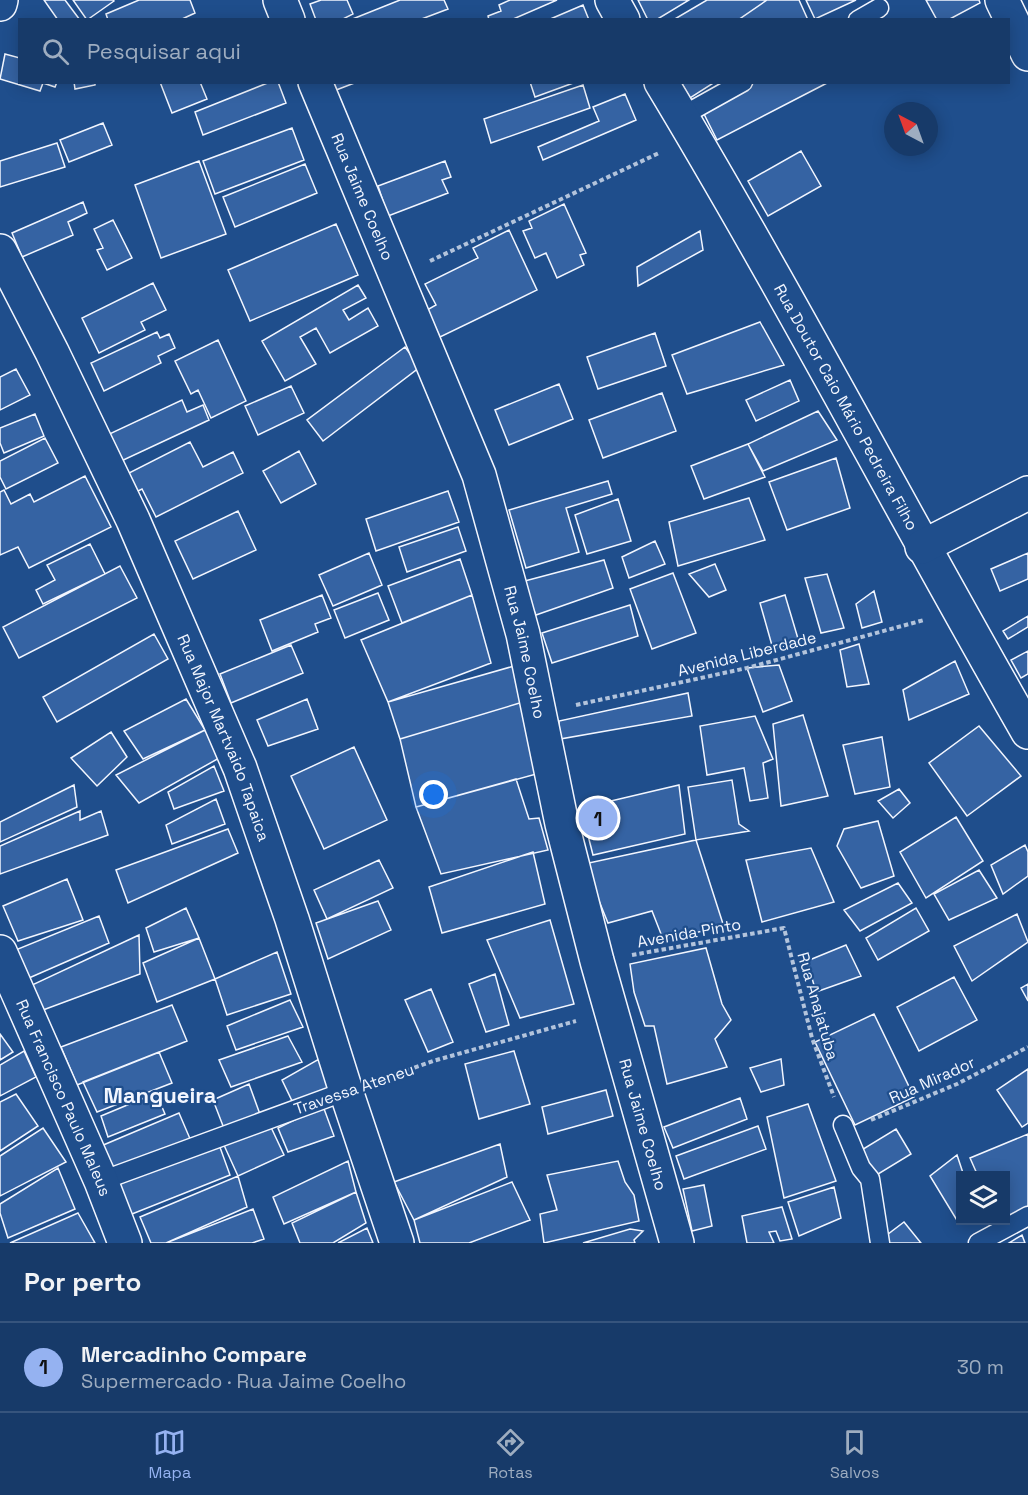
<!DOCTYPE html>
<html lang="pt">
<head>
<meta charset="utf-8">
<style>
	:root { --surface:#173a69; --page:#244571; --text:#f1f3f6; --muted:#9eadc0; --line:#36547d; --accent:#95b2f1 }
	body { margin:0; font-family:"Space Grotesk",sans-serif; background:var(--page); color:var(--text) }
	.controls { position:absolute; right:18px; bottom:18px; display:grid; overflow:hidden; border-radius:0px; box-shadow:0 3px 15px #0003 }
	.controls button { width:54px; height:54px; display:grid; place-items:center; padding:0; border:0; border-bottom:2px solid var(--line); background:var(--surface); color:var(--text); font:30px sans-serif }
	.compass { position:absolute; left:884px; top:102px; width:54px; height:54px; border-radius:50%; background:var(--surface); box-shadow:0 3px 15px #0003; rotate:319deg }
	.you { position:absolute; left:434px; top:795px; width:21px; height:21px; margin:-15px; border:4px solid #fff; border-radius:50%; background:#1a73e8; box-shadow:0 0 0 9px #1a73e833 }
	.badge { display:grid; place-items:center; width:39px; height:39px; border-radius:50%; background:var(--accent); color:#111; font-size:20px; font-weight:700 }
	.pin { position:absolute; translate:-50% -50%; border:3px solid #fff; box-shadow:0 2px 6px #0006 }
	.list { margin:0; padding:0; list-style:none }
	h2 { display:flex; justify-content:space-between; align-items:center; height:78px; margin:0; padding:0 24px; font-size:26px }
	h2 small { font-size:20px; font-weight:400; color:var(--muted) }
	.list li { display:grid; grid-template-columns:39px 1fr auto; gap:18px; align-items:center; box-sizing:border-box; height:90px; padding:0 24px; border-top:2px solid var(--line) }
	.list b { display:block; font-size:22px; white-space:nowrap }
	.list p { margin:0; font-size:20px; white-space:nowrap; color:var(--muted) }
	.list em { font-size:20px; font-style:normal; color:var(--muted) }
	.icon { flex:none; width:33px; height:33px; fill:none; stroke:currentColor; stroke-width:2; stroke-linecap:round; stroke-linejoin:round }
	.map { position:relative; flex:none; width:1028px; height:1243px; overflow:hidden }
	.search { position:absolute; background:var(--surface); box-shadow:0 3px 15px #0003; left:18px; right:18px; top:18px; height:66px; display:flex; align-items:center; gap:15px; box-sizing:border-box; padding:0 21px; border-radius:0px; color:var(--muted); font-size:22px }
	.sheet { height:168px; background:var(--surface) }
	nav { display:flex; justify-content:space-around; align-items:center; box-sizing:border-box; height:84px; border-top:2px solid var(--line); background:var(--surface); font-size:16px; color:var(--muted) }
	nav a { display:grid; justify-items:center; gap:3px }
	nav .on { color:var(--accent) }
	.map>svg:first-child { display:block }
	.building { fill:#3563a3; stroke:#f2f6ff; stroke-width:1.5 }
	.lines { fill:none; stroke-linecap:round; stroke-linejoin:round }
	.service-casing { stroke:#f2f6ff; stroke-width:21 }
	.minor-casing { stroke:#f2f6ff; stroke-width:36 }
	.path { stroke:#b3c4dc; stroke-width:4; stroke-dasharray:4.5 3; stroke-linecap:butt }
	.service { stroke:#1f4e8c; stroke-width:18 }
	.minor { stroke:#1f4e8c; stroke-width:33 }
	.labels { text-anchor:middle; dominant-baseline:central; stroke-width:4.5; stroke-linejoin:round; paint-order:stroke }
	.street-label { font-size:16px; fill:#f2f6ff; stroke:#1f4e8c }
	.district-label { font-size:22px; font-weight:bold; fill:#f2f6ff; stroke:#1f4e8c }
</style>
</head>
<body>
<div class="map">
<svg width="1028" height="1243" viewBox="0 0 1028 1243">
	<rect width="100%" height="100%" fill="#1f4e8c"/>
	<!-- building -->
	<path class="building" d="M 44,0 L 65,0 L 80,20 L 58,20 Z
		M 73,0 L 113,0 L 114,1 L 87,20 Z
		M 139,0 L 190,0 L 195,13 L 180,20 L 108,20 L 106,14 Z
		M 321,0 L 347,0 L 353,14 L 341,20 L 316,20 L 310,4 Z
		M 400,0 L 444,0 L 448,9 L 419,20 L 350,20 Z
		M 510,0 L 557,0 L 511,20 L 489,20 L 488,16 L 501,11 L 499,5 Z
		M 638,0 L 689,0 L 656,20 L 648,20 Z
		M 707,0 L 767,0 L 738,20 L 673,20 Z
		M 767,0 L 799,0 L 808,20 L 738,20 Z
		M 806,0 L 856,0 L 815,19 Z
		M 926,0 L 979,0 L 980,3 L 948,20 L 937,20 Z
		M 583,5 L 589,20 L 548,20 Z
		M 5,54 L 20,58 L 20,82 L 57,82 L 55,87 L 43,83 L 40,91 L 0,79 Z
		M 74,82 L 95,82 L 95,85 L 75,89 Z
		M 160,82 L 200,82 L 207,99 L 172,113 Z
		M 270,82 L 278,82 L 286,103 L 203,135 L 195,112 Z
		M 327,82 L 357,82 L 331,92 Z
		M 530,82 L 576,82 L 535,97 Z
		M 681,82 L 715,82 L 690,98 Z
		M 755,82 L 829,82 L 717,140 L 702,110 Z
		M 583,85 L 590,108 L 491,143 L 484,119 Z
		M 625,94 L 636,120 L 543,160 L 538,147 L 599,121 L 593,107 Z
		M 103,123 L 112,145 L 69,162 L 60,140 Z
		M 292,128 L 304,160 L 215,194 L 203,161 Z
		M 57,143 L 65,167 L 0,187 L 0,161 Z
		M 801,151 L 821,186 L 768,216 L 748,181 Z
		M 199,161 L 226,234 L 161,258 L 135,185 Z
		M 445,161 L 451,177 L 442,180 L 448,193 L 388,216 L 378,186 Z
		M 305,164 L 317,193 L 235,227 L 223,197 Z
		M 83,202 L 87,213 L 68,222 L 73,235 L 22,257 L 12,233 Z
		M 564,204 L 586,253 L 580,255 L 584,265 L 557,278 L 546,253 L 535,258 L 523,231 L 532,228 L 529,221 Z
		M 113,220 L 132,258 L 107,270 L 97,250 L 103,248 L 94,229 Z
		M 336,224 L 358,275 L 250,321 L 228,270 Z
		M 509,230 L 537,290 L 440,337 L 427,310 L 436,305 L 425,284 L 478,258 L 473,248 Z
		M 700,231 L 703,250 L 638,286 L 637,267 Z
		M 153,283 L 166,310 L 141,322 L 145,330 L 99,353 L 82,318 Z
		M 358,285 L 366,298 L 343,310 L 349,320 L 368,308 L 378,326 L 330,353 L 316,328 L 300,337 L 316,364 L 285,381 L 262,341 Z
		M 760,322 L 784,365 L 687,394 L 672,355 Z
		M 157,332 L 160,338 L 169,334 L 175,348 L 158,356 L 161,363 L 104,391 L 91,363 Z
		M 655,333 L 666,366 L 598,389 L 587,357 Z
		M 218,340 L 246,401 L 211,418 L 198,390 L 191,394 L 175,361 Z
		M 405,347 L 420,367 L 323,441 L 307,420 Z
		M 16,369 L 30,395 L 0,410 L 0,377 Z
		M 790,380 L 799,401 L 756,421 L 746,400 Z
		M 559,384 L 573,419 L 509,445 L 495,410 Z
		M 291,386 L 304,413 L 258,435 L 245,406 Z
		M 662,393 L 676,431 L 603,458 L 589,420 Z
		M 182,400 L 187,412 L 203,405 L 209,420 L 117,463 L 105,436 Z
		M 818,411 L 837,440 L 763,471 L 748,444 Z
		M 35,414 L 44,436 L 4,453 L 0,443 L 0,428 Z
		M 45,438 L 58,463 L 6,489 L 0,477 L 0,461 Z
		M 190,442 L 203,467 L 233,452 L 243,473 L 156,517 L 142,489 L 134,493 L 125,475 Z
		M 748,444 L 765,477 L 704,499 L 691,466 Z
		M 299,451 L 316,484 L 281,503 L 263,471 Z
		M 836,458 L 850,508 L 787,530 L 769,482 Z
		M 85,476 L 111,527 L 29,568 L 18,547 L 0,555 L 0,492 L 4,490 L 11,504 L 30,494 L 34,502 Z
		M 608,481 L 612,494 L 566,508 L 579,552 L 526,568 L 509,510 Z
		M 448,491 L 459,522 L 376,551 L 366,519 Z
		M 749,498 L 765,540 L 678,566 L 669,522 Z
		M 618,499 L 631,541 L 587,554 L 575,515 Z
		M 238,511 L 256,550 L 193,579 L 175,541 Z
		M 458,527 L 466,551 L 407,572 L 399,547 Z
		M 655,541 L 665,564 L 629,578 L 622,557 Z
		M 90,544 L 105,574 L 43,604 L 36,590 L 55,580 L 47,565 Z
		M 369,553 L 382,585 L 333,606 L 319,575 Z
		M 1028,553 L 1028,579 L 1000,591 L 991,569 Z
		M 460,559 L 472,595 L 402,623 L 388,586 Z
		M 604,560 L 613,588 L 536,615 L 521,582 Z
		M 715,564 L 726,590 L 709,597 L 689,574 Z
		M 120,566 L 137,598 L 19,658 L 3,627 Z
		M 673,573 L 696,633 L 652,649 L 630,589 Z
		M 827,574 L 844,628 L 821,633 L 805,578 Z
		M 874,591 L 882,622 L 862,628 L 856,604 Z
		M 378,593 L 389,620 L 345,638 L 334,610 Z
		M 322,595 L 331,618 L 315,624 L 318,632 L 272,651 L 260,620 Z
		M 472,595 L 491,663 L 388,702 L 361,640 Z
		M 785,595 L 799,642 L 773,649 L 760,603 Z
		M 630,605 L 638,636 L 552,663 L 542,633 Z
		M 1028,616 L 1028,627 L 1008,639 L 1003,631 Z
		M 154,634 L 168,659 L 57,722 L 43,697 Z
		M 859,644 L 869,684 L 847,687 L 840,650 Z
		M 291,645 L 303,673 L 231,703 L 220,674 Z
		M 1028,651 L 1028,674 L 1021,678 L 1011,660 Z
		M 955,661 L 969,694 L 909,720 L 903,690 Z
		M 779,665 L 792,701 L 763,712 L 747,668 Z
		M 514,666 L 523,702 L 400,739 L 388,702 Z
		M 688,693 L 692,716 L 560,739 L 559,721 Z
		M 186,699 L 205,730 L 143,759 L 124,731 Z
		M 307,699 L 318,729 L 268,746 L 257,720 Z
		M 523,702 L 540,773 L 416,807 L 400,739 Z
		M 803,715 L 828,796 L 781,806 L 773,724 Z
		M 755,716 L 773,759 L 763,763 L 768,798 L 750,801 L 744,768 L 707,775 L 700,726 Z
		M 979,726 L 1021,776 L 967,816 L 929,763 Z
		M 205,730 L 221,757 L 139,803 L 116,775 Z
		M 111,732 L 127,757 L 97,786 L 71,758 Z
		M 882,737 L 890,787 L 855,794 L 843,745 Z
		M 354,747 L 387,820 L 324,849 L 291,776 Z
		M 214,766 L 224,791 L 174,809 L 168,792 Z
		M 516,779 L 529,819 L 539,818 L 548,850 L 441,874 L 416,807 Z
		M 732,780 L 739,824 L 749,831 L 696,840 L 688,787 Z
		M 74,785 L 77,807 L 0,842 L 0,822 Z
		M 679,785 L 685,834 L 593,855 L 581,808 Z
		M 899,789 L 910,803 L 893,818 L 878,801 Z
		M 216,799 L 225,824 L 172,844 L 166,825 Z
		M 80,811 L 80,820 L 101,811 L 108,835 L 0,874 L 0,846 Z
		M 956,817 L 983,861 L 926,898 L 900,852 Z
		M 878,821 L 894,876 L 861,888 L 837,846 L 844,829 Z
		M 228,829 L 238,853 L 128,903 L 116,870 Z
		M 696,840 L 724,927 L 663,939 L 652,911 L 608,923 L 584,864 Z
		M 1025,845 L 1028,852 L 1028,876 L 1003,894 L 991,865 Z
		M 811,848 L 834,902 L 762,922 L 746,860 Z
		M 533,852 L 545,904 L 442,933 L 429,887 Z
		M 379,860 L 393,888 L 327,919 L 314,890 Z
		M 979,870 L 997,898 L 949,920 L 934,894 Z
		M 67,879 L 83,920 L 18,941 L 3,906 Z
		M 898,883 L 912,903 L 860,931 L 844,910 Z
		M 378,901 L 391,930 L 328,959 L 316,923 Z
		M 186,908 L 199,938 L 154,952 L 146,928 Z
		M 916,908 L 929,931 L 878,960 L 866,938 Z
		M 1017,914 L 1028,942 L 972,981 L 954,946 Z
		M 99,916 L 109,943 L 29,978 L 13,951 Z
		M 550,920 L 574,1004 L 520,1018 L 487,940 Z
		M 139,935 L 140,974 L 43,1010 L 32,985 Z
		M 199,938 L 215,979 L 157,1002 L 143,963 Z
		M 846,945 L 861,976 L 816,992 L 807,961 Z
		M 706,948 L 722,1004 L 731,1020 L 715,1039 L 727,1067 L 667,1084 L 654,1026 L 645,1026 L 634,992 L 630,964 Z
		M 277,952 L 291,994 L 227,1015 L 215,979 Z
		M 495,974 L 509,1025 L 486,1032 L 469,984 Z
		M 954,977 L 977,1020 L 919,1051 L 897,1007 Z
		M 1028,984 L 1028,1001 L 1021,988 Z
		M 431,989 L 453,1042 L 428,1052 L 405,1000 Z
		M 290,1000 L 303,1027 L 236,1050 L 227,1026 Z
		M 172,1005 L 187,1041 L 77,1085 L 61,1047 Z
		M 874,1014 L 914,1097 L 855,1125 L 815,1042 Z
		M 0,1034 L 13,1052 L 0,1060 Z
		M 288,1036 L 302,1062 L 231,1087 L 219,1060 Z
		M 24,1051 L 36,1077 L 0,1096 L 0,1065 Z
		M 514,1051 L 530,1104 L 479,1119 L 465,1064 Z
		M 159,1052 L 172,1083 L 97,1112 L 83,1082 Z
		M 319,1059 L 331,1095 L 295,1107 L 282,1080 Z
		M 781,1059 L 784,1085 L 761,1092 L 750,1068 Z
		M 1028,1069 L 1028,1123 L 1022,1127 L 997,1090 Z
		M 249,1084 L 261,1117 L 225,1131 L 213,1100 Z
		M 606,1090 L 613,1116 L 548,1134 L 542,1107 Z
		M 156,1093 L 165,1114 L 108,1137 L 101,1116 Z
		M 16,1094 L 38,1126 L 0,1151 L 0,1102 Z
		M 740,1098 L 747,1119 L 673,1148 L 664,1127 Z
		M 808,1104 L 836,1181 L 784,1198 L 767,1117 Z
		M 323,1106 L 334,1136 L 288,1152 L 278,1128 Z
		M 179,1113 L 191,1141 L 112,1175 L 101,1146 Z
		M 269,1123 L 284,1155 L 238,1176 L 223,1143 Z
		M 758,1126 L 766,1149 L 684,1179 L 676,1156 Z
		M 43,1128 L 66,1162 L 0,1196 L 0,1156 Z
		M 896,1129 L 911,1154 L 870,1179 L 855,1154 Z
		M 1028,1134 L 1028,1206 L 1006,1220 L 1006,1176 L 978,1176 L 970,1158 Z
		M 217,1139 L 230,1175 L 127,1216 L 114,1181 Z
		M 500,1144 L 507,1177 L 414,1220 L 394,1182 Z
		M 957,1155 L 964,1176 L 960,1176 L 958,1222 L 930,1176 Z
		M 348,1161 L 356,1192 L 284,1224 L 273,1197 Z
		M 618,1161 L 625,1182 L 634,1195 L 639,1221 L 544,1243 L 540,1214 L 557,1210 L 547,1175 Z
		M 58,1168 L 75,1209 L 8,1238 L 0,1213 L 0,1204 Z
		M 238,1176 L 247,1207 L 166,1243 L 151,1243 L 140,1217 Z
		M 512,1182 L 530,1220 L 469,1243 L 420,1243 L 414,1220 Z
		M 704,1185 L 712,1226 L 692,1231 L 683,1189 Z
		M 834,1187 L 841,1218 L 799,1236 L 788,1202 Z
		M 356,1192 L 366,1223 L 333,1243 L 300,1243 L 292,1223 Z
		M 782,1207 L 792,1239 L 780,1241 L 776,1231 L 769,1232 L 774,1243 L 747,1243 L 742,1216 Z
		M 253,1209 L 264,1239 L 252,1243 L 166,1243 Z
		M 78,1213 L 95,1243 L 10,1243 Z
		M 904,1222 L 921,1243 L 886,1243 L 883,1238 Z
		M 367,1228 L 373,1243 L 338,1243 Z
		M 630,1229 L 643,1231 L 634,1240 L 635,1243 L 583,1243 Z
		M 1022,1235 L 1025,1243 L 1009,1243 Z"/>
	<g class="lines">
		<defs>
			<path id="service" d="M 858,20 L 879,8
				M 682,116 L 743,82
				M 843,1125 L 861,1168 L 870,1179 L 880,1243
				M 101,1181 L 346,1091
				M 978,1243 L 1028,1216"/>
			<g id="minor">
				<path d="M 280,0 L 288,20"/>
				<path d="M 612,0 L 623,20"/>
				<path d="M 1002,0 L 1028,54"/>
				<path d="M 0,4 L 1,0"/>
				<path id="s1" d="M 315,82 L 479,475 L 523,634 L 562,824 L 597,961 L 677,1243"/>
				<path id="s2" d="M 661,82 C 790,296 904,516 1028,732"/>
				<path id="s3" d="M 0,251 L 52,352 L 133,520 L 240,768 L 292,919 L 346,1091 L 397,1243"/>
				<path d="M 922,547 L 1028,493"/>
				<path id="s4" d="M 0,952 L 101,1181 L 125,1243"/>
			</g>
		</defs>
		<!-- service casing -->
		<use href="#service" class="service-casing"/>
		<!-- minor casing -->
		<use href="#minor" class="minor-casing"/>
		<!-- path -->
		<path class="path" d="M 430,261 L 659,153
			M 576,705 L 747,668 L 924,620
			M 632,955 L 784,928 L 812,1038 L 834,1097
			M 379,1080 L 433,1061 L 576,1021
			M 871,1120 L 957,1084 L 1028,1047"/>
		<!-- service -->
		<use href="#service" class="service"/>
		<!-- minor -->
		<use href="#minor" class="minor"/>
	</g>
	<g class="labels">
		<!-- street labels -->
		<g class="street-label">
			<text stroke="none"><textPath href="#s1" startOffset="124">Rua Jaime Coelho</textPath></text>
			<text stroke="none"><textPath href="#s2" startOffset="374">Rua Doutor Caio Mário Pedreira Filho</textPath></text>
			<text stroke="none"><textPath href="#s1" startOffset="609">Rua Jaime Coelho</textPath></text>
			<text transform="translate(747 654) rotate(-14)">Avenida Liberdade</text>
			<text stroke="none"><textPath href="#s3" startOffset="536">Rua Major Martvaido Tapaica</textPath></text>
			<text transform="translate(689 933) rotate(-10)">Avenida Pinto</text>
			<text transform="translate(818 1006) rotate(74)">Rua Anajatuba</text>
			<text transform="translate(932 1080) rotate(-24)">Rua Mirador</text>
			<text transform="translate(354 1089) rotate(-19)">Travessa Ateneu</text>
			<text stroke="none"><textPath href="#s4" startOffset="159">Rua Francisco Paulo Maleus</textPath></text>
			<text stroke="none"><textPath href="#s1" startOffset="1096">Rua Jaime Coelho</textPath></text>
		</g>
		<!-- district labels -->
		<g class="district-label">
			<text x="160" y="1095">Mangueira</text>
		</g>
	</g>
</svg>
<div class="controls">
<button><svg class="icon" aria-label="layers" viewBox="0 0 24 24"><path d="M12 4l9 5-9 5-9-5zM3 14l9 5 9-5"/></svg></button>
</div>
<svg class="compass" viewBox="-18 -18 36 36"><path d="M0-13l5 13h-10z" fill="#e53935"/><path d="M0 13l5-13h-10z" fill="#9eadc0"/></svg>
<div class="you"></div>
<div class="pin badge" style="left:598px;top:818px">1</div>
<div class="search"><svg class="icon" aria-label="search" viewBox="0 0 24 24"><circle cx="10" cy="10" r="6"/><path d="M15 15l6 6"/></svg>Pesquisar aqui</div>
</div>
<section class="sheet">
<h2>Por perto<small></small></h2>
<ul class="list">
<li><span class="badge">1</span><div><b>Mercadinho Compare</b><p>Supermercado · Rua Jaime Coelho</p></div><em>30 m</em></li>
</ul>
</section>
<nav>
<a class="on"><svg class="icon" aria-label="map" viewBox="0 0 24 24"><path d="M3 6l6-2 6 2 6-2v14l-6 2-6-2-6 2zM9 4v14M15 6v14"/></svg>Mapa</a>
<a><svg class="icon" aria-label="directions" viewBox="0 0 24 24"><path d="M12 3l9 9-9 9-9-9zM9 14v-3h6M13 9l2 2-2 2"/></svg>Rotas</a>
<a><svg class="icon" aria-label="saved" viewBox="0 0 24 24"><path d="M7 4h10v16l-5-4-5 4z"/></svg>Salvos</a>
</nav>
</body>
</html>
